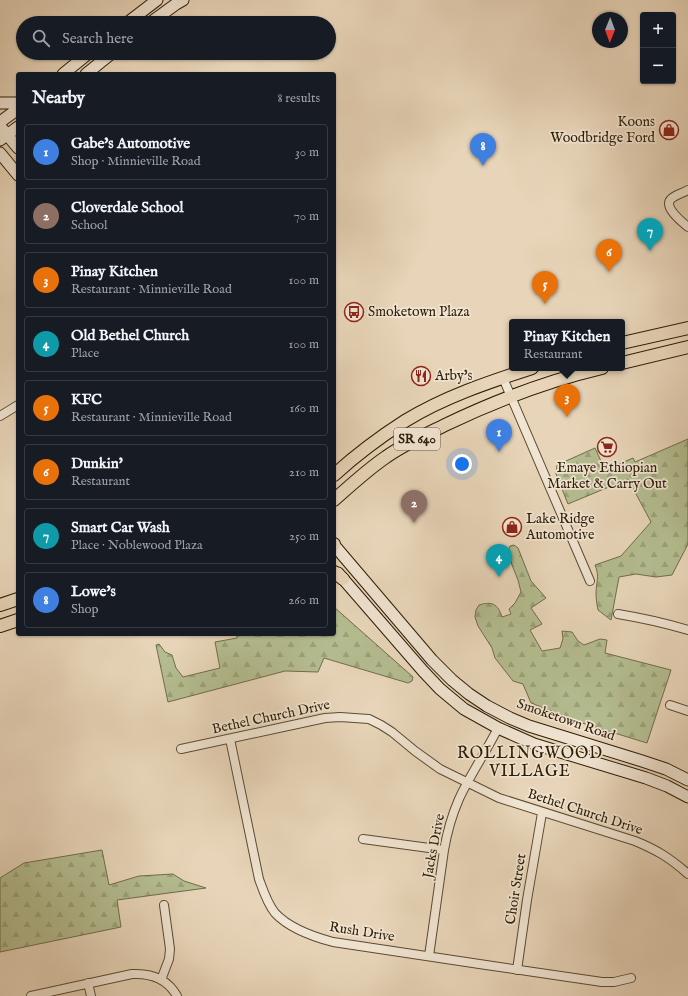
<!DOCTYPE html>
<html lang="en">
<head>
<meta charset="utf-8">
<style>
	:root { --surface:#171b24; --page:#242831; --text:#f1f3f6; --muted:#9ea1a6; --line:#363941; --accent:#ea580c }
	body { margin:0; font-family:"IM FELL English",serif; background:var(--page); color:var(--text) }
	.controls { position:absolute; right:12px; top:12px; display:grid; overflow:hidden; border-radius:4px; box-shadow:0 1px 3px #0004 }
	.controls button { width:36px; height:36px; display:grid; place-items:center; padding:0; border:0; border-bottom:1px solid var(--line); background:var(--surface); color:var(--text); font:20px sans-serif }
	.compass { position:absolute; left:592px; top:12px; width:36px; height:36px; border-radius:50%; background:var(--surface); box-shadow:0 1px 3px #0004; rotate:181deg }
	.you { position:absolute; left:462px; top:464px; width:14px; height:14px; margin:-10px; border:3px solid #fff; border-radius:50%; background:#1a73e8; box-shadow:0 0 0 6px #1a73e833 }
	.badge { display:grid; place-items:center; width:26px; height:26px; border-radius:50%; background:var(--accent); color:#fff; font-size:13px; font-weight:700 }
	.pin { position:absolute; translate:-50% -33px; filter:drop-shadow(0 1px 2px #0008) }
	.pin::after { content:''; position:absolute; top:21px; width:14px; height:12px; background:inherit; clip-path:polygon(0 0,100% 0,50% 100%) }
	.popup { position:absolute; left:509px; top:319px; width:116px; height:52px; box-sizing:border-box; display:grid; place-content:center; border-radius:4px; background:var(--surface); filter:drop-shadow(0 1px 3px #0005); font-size:13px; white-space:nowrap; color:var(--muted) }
	.popup b { font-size:15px; color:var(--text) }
	.popup::after { content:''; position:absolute; left:50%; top:100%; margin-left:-8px; border:8px solid transparent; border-top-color:var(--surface) }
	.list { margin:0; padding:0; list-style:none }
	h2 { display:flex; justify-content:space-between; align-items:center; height:52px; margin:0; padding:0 16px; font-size:17px }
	h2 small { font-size:13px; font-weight:400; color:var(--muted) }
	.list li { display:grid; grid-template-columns:26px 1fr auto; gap:12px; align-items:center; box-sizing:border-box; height:56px; margin:0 8px 8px; padding:0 8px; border:1px solid var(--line); border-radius:4px }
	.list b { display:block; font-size:15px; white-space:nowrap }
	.list p { margin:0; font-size:13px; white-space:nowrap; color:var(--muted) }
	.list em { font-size:13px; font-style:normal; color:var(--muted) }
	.icon { flex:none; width:22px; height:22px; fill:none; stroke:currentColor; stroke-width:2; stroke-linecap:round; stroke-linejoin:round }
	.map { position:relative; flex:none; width:688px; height:996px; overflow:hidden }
	.search { position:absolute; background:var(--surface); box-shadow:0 1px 3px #0004; left:16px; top:16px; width:320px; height:44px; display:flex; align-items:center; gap:10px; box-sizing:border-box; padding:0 14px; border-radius:22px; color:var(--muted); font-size:15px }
	.panel { position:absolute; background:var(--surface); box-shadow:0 1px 3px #0004; left:16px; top:72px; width:320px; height:564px; border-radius:4px }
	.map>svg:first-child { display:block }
	.forest { fill:url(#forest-firs); stroke:#706d4a }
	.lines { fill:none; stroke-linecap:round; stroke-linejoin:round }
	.street-casing { stroke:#5c4b31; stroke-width:10 }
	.secondary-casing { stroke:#2d1d04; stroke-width:13 }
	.primary-casing { stroke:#2d1d04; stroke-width:14 }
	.street { stroke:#f0e4d2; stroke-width:8 }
	.secondary { stroke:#f0e4d2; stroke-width:11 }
	.primary { stroke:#e8d5b9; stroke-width:12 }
	.labels { text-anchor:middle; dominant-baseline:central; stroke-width:3.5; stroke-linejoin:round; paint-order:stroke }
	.shield { fill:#f0e4d2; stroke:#685942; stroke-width:1 }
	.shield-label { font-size:13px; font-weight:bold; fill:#2d1d04 }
	.poi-label { font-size:14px; fill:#2d1d04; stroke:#f0e4d2; text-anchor:start }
	.street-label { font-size:14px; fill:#2d1d04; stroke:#f0e4d2 }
	.quarter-label { font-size:16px; letter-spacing:1px; fill:#2d1d04; stroke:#f0e4d2 }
</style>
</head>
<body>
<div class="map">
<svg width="688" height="996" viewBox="0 0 688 996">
	<defs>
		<pattern id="forest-firs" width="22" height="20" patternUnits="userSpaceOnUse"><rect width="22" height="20" fill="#b4bd90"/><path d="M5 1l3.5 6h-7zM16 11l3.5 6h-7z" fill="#9ba27b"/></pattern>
	</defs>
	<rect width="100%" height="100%" fill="#e8d5b9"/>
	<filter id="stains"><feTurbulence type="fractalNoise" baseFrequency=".005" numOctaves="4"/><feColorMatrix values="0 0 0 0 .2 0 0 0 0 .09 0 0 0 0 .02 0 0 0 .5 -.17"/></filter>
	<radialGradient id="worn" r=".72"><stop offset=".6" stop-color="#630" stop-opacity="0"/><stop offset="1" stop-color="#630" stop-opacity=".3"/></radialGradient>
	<!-- forest -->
	<path class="forest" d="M 688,439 L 688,544 L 672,575 L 656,577 L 636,574 L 619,577 L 611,620 L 598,610 C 597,605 596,599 596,594 C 596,582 600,577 595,565 L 621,556 L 651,522 L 628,479 L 568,504 L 556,474 L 557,465 L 595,448 L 605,470 L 633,458 L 635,462 Z
		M 514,545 L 518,548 L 531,581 L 546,598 L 531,608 L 542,624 L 530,630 L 542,651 L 560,648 L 563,639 L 562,631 L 572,632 L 578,641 L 584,645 L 600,639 L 607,640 L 605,653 L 671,670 L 647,743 L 582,723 L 531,703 L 523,684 L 513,681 L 495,658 L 492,648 L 478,626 L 475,617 L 476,610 L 479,605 C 492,601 498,604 502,617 L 511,614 L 509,609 L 515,603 L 521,592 L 518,580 L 512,565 L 508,551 L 510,546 Z
		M 334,607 L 413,677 L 412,681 L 408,683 L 324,658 L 318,672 L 285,671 L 168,702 L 156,645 L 159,644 L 165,652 L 172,655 L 176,668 L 183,677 L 220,668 L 215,642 L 237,638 L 237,634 L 334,634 Z
		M 102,850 L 109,885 L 139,876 L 173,874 L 184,881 L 206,888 L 117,900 L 121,927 L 0,952 L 0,878 L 24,863 Z"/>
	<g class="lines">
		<defs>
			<path id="street" d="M 688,190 C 683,193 675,195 671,199 C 663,207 682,222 688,227
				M 503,378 L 590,581
				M 0,416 L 18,405
				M 618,614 C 642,618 665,623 688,630
				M 670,705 L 688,711
				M 230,739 L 259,879 C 263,890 267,903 275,913 C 289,928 314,937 333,942 L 486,965 L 602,982 L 614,982 L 631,978
				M 181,749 L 325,718 L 340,717 L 369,719 L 381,725 L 392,732 L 415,751 L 440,769 L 499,798 L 635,841 C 657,850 670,858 688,874
				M 363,839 L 444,850
				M 429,956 L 444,850 C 447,833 452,815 459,799 C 470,775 486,752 498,728
				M 517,970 L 527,900 L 542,813
				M 161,980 L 169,959 L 170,949 L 164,905
				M 88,983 L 91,996
				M 31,996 L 132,974 C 151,973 167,978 177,996"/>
			<path id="secondary" d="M 127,23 L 157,0
				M 150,23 L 176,4 L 183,0
				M 63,74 L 89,53
				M 86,74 L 112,53
				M 0,103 L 18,103
				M 0,122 L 18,109
				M 0,126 L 18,148
				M 0,140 L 18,127
				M 0,153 L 18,175
				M 334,545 L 432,660 L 452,680 L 469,694 L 487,706 L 510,718 L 529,726 L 642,761 L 666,769 L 688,780
				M 338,573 L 423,671 L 440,689 L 464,709 L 498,728 L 534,744 L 646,778 L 667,786 L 688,797"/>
			<path id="primary" d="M 622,343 L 688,328
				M 622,363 L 688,347
				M 334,475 C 356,455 380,437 405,421 C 444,397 489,382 532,368
				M 334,500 C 351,485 367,470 386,457 C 404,444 425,435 445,425 C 495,401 547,381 602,368
				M 334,544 L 334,545
				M 334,572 L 343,579
				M 0,605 L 18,599
				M 0,626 L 18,620"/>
		</defs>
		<!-- street casing -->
		<use href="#street" class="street-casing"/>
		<!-- secondary casing -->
		<use href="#secondary" class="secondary-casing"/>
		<!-- primary casing -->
		<use href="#primary" class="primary-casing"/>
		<!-- street -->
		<use href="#street" class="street"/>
		<!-- secondary -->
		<use href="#secondary" class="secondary"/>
		<!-- primary -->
		<use href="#primary" class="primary"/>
	</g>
	<!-- icons -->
	<defs>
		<symbol id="shop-ring" viewBox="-11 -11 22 22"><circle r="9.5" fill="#f0e4d2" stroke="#8f2418" stroke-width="1.5"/><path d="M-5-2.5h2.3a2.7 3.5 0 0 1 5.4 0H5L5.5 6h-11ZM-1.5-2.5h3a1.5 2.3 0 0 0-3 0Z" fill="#8f2418"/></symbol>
		<symbol id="bus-ring" viewBox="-11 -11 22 22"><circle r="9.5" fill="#f0e4d2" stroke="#8f2418" stroke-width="1.5"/><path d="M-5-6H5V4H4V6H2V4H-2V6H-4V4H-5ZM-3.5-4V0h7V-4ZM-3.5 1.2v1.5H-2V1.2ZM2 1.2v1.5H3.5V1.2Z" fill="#8f2418"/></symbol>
		<symbol id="restaurant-ring" viewBox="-11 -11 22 22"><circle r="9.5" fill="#f0e4d2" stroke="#8f2418" stroke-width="1.5"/><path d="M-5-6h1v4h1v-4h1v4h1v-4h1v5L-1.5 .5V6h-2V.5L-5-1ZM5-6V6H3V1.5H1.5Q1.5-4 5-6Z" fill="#8f2418"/></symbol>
		<symbol id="supermarket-ring" viewBox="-11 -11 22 22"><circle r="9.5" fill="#f0e4d2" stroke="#8f2418" stroke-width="1.5"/><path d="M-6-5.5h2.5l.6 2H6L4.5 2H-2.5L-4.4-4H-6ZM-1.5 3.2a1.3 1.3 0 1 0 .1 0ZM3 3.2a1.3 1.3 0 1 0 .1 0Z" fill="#8f2418"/></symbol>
	</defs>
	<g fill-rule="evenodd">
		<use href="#shop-ring" x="658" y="119" width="22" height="22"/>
		<use href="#bus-ring" x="343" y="301" width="22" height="22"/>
		<use href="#restaurant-ring" x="410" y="365" width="22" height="22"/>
		<use href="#supermarket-ring" x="596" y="436" width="22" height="22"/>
		<use href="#shop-ring" x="501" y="516" width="22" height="22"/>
	</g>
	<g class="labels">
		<!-- shield labels -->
		<rect class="shield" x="394" y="428" width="46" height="22" rx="3"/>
		<g class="shield-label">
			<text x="417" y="439">SR 640</text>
		</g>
		<!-- poi labels -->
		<g class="poi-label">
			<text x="655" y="122" text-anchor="end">Koons<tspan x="655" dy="16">Woodbridge Ford</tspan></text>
			<text x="368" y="312">Smoketown Plaza</text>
			<text x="435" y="376">Arby's</text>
			<text x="607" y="468" text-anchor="middle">Emaye Ethiopian<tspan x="607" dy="16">Market &amp; Carry Out</tspan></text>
			<text x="526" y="519">Lake Ridge<tspan x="526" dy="16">Automotive</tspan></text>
		</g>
		<!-- street labels -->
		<g class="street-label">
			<text transform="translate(271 717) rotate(-12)">Bethel Church Drive</text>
			<text transform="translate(566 720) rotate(19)">Smoketown Road</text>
			<text transform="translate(585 812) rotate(18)">Bethel Church Drive</text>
			<text transform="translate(434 846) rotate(-79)">Jacks Drive</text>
			<text transform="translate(516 889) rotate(-81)">Choir Street</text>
			<text transform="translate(362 932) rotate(9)">Rush Drive</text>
		</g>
		<!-- quarter labels -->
		<g class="quarter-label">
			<text x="530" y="754">ROLLINGWOOD<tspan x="530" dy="18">VILLAGE</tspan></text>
		</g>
	</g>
	<rect width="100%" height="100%" filter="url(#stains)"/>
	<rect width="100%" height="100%" fill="url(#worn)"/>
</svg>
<div class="controls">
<button>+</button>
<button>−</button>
</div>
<svg class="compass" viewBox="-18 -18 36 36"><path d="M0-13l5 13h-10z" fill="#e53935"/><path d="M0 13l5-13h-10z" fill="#9ea1a6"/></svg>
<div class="you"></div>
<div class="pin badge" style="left:499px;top:452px;background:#3f7fe0">1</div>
<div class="pin badge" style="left:414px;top:523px;background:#8d6e63">2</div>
<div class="pin badge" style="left:567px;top:417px;background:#e8710a">3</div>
<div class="popup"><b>Pinay Kitchen</b>Restaurant</div>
<div class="pin badge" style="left:499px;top:577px;background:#0f9aa8">4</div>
<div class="pin badge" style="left:545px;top:304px;background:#e8710a">5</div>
<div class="pin badge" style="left:609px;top:272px;background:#e8710a">6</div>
<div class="pin badge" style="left:650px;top:251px;background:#0f9aa8">7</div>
<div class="pin badge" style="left:483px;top:166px;background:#3f7fe0">8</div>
<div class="search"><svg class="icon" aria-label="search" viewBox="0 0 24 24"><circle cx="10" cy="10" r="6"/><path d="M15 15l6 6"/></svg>Search here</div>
<section class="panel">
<h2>Nearby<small>8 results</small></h2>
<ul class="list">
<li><span class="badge" style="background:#3f7fe0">1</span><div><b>Gabe's Automotive</b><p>Shop · Minnieville Road</p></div><em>30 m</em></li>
<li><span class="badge" style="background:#8d6e63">2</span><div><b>Cloverdale School</b><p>School</p></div><em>70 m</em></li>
<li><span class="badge" style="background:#e8710a">3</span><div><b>Pinay Kitchen</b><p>Restaurant · Minnieville Road</p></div><em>100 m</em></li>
<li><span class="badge" style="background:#0f9aa8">4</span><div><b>Old Bethel Church</b><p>Place</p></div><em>100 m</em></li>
<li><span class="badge" style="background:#e8710a">5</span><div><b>KFC</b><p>Restaurant · Minnieville Road</p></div><em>160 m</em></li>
<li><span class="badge" style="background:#e8710a">6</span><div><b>Dunkin'</b><p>Restaurant</p></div><em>210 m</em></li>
<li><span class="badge" style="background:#0f9aa8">7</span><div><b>Smart Car Wash</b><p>Place · Noblewood Plaza</p></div><em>250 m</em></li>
<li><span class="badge" style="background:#3f7fe0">8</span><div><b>Lowe's</b><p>Shop</p></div><em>260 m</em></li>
</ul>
</section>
</div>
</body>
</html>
